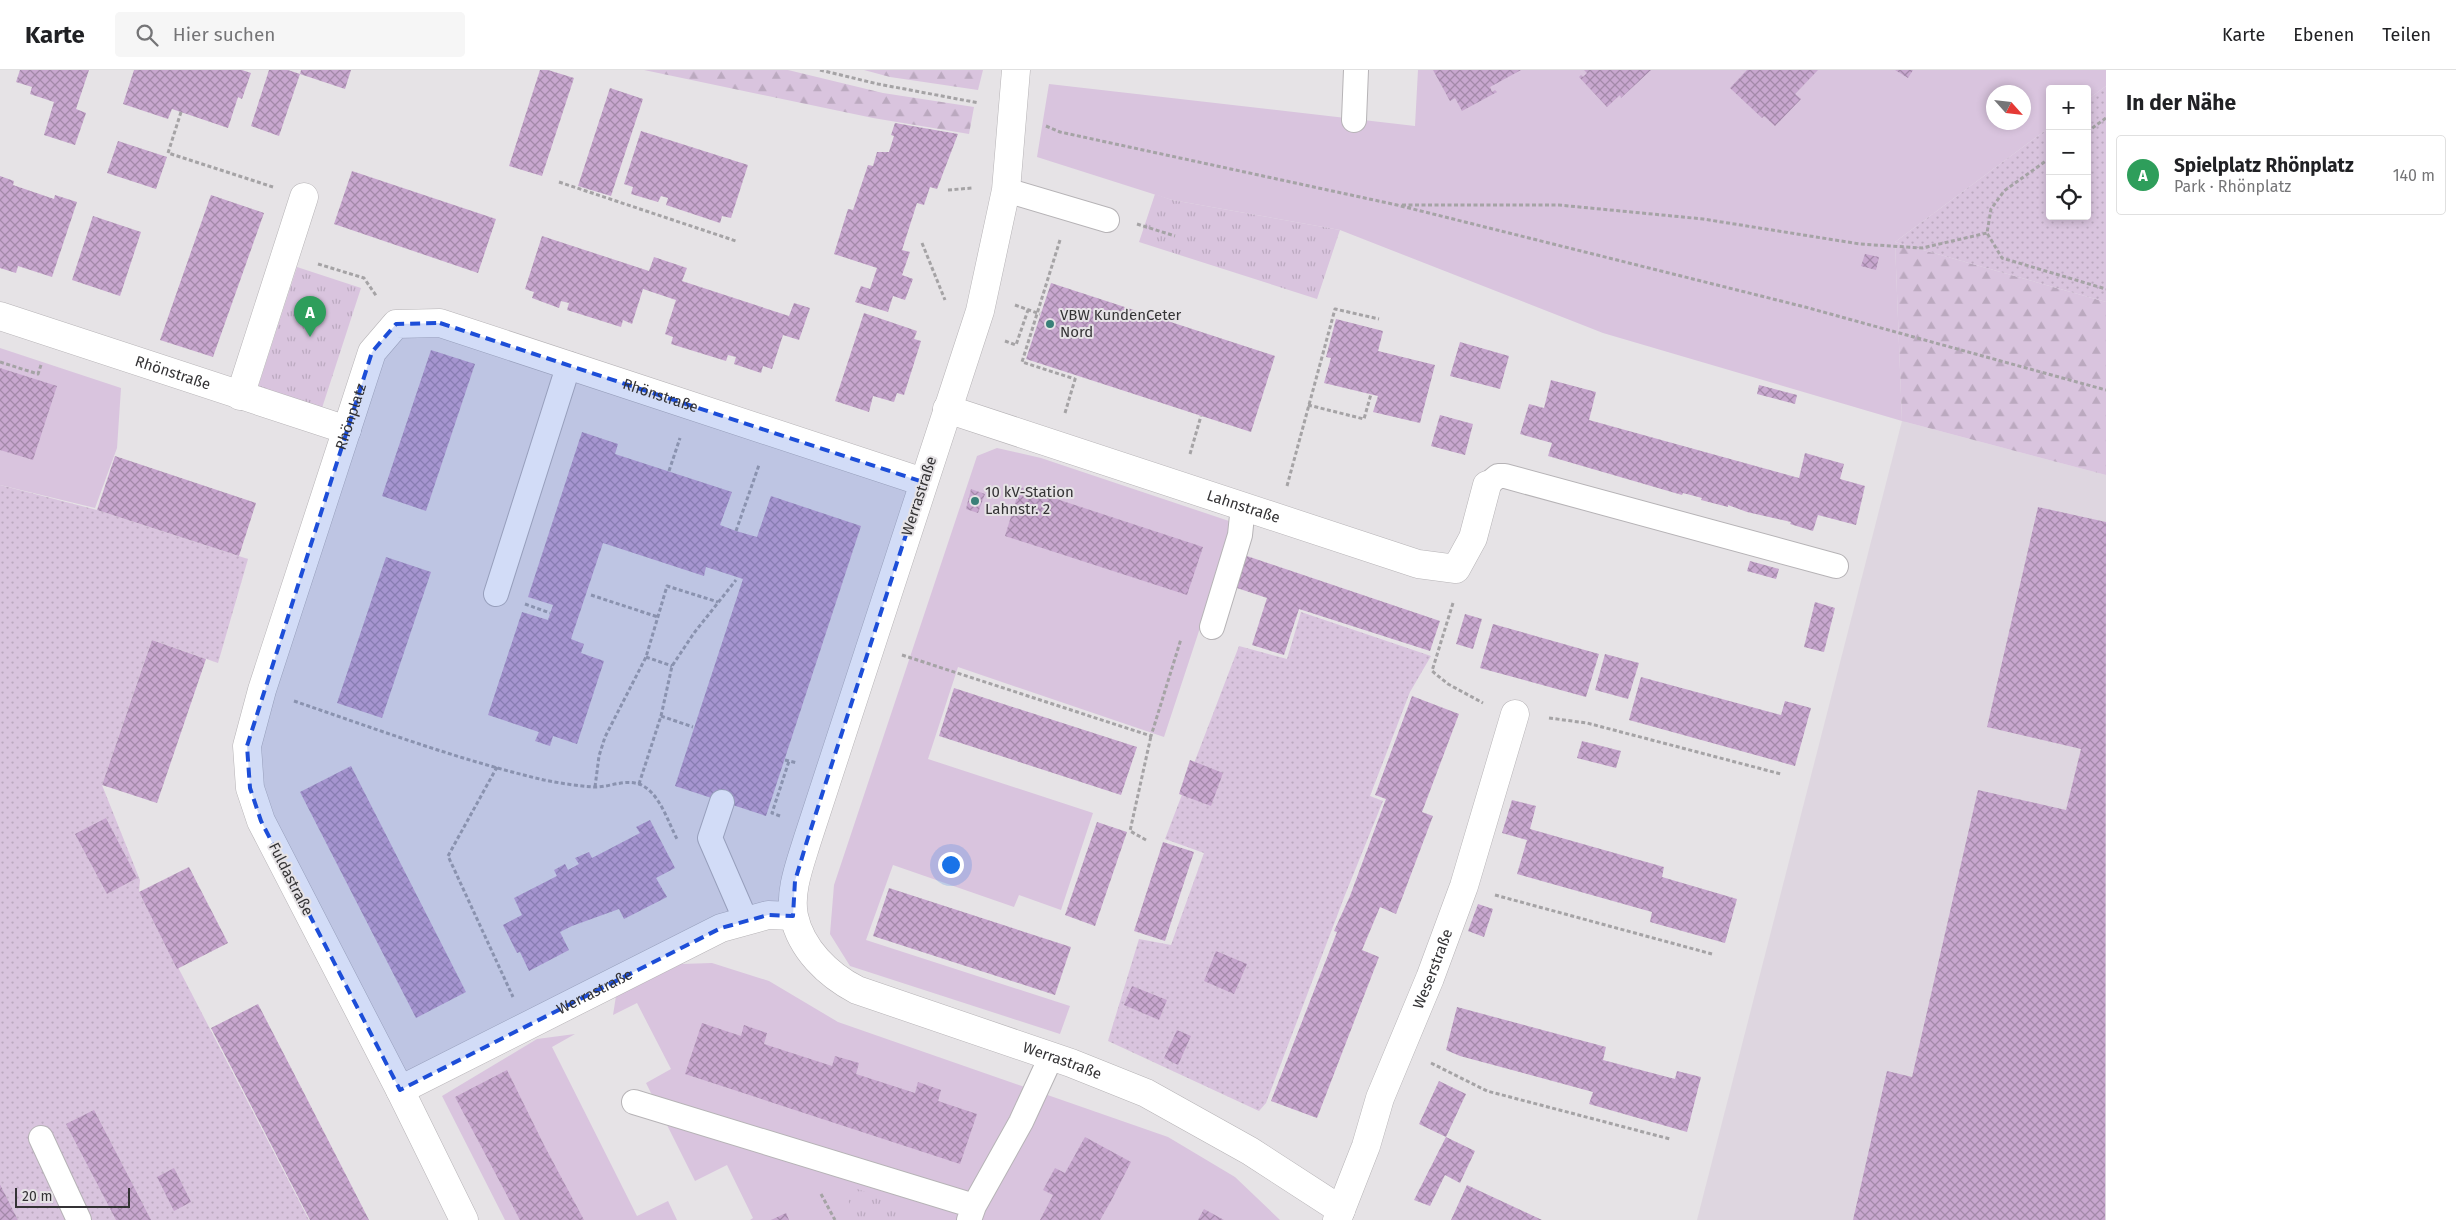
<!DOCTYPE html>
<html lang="de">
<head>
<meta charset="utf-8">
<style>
	:root { --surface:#fff; --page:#f6f6f6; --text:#202124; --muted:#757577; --line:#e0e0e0; --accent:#db2777 }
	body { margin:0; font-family:"Fira Sans",sans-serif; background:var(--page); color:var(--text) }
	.controls { position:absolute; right:15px; top:15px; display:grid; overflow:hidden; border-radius:5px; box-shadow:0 2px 8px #0003 }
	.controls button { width:45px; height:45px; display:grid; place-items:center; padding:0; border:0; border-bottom:1px solid var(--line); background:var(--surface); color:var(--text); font:25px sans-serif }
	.compass { position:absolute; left:1986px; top:15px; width:45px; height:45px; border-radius:50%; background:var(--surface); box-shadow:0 2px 8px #0003; rotate:117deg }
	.scale { position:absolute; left:15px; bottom:12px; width:115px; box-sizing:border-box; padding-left:5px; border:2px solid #343335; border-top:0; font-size:14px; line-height:18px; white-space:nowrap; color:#343335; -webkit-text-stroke:4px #e6e3e6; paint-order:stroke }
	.you { position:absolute; left:950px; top:794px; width:18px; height:18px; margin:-12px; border:4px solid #fff; border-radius:50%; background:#1a73e8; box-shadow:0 0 0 8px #1a73e833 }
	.badge { display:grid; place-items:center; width:32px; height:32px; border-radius:50%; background:var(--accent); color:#fff; font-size:16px; font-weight:700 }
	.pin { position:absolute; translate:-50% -41px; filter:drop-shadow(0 1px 2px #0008) }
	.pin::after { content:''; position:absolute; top:26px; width:18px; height:15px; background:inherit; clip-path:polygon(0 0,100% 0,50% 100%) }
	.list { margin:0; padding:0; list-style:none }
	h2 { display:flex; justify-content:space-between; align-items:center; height:65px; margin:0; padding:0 20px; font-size:21px }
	h2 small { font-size:16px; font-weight:400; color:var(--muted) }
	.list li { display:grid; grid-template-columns:32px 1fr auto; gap:15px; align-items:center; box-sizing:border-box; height:80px; margin:0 10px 10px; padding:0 10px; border:1px solid var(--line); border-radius:5px }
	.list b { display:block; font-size:19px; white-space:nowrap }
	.list p { margin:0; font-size:16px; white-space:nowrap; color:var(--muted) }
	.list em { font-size:16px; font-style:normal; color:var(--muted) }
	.icon { flex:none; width:28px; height:28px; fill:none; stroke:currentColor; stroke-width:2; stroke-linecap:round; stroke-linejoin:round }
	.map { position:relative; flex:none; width:2106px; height:1150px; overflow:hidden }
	header { display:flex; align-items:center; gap:30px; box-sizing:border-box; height:70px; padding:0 25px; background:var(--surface); border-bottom:1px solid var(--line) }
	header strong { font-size:24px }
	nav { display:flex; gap:28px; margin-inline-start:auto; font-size:18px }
	.search { width:350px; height:45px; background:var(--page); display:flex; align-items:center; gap:12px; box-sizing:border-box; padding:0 18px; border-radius:5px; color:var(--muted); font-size:19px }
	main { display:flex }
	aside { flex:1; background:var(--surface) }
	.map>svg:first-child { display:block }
	.built { fill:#ded6e0 }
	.grass { fill:#d9c4de; fill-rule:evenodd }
	.forest { fill:url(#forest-firs) }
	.park { fill:url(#park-tufts) }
	.garden { fill:url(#garden-dots) }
	.building { fill:url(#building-cross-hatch) }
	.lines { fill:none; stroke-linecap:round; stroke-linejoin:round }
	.lane-casing { stroke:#b6b3b6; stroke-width:26 }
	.street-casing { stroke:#b6b3b6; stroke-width:29 }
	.path { stroke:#a5a3a5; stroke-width:3; stroke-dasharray:4 2.5; stroke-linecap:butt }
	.lane { stroke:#fff; stroke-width:24 }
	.street { stroke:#fff; stroke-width:28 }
	.marked { fill:#1d4ed8; fill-opacity:0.2; stroke:#1d4ed8; stroke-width:4; stroke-dasharray:10 6; stroke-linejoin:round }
	.poi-dot { fill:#398078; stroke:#e6e3e6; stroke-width:2 }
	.labels { text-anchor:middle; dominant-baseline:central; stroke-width:4; stroke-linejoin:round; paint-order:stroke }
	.poi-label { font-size:15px; fill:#343335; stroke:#e6e3e6; text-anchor:start }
	.street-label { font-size:15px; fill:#343335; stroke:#e6e3e6 }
</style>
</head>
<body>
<header>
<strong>Karte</strong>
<div class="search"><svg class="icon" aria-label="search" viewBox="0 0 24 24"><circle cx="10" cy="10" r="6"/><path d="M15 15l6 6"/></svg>Hier suchen</div>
<nav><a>Karte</a><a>Ebenen</a><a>Teilen</a></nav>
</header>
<main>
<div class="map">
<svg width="2106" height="1150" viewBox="0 0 2106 1150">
	<defs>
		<pattern id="forest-firs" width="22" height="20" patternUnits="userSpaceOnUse" patternTransform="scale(1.25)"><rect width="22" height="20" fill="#d9c4de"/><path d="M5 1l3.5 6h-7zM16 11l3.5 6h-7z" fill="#bba9bf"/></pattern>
		<pattern id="park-tufts" width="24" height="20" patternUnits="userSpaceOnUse" patternTransform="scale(1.25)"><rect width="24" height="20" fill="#d9c4de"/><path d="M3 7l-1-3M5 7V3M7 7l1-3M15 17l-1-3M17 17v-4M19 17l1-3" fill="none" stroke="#bba9bf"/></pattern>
		<pattern id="garden-dots" width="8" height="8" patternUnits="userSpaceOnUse" patternTransform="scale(1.25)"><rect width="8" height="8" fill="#d9c4de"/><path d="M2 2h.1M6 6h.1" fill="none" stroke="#bba9bf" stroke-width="1.8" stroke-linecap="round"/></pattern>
		<pattern id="building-cross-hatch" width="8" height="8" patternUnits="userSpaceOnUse" patternTransform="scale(1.25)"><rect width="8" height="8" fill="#c8a7cf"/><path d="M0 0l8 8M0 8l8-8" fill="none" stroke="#a389a9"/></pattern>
	</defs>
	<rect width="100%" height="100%" fill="#e6e3e6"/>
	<!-- built -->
	<path class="built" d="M 1902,351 L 2106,405 L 2106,1150 L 1697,1150 Z"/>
	<!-- grass -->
	<path class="grass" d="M 1418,0 L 2106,0 L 2106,16 L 2087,30 L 2087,19 L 2050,19 L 2050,57 L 1895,172 L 1902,351 L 1603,263 L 1340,160 L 1172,130 L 1037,87 L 1049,14 L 1415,56 ZM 1994,22 L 2024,22 L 2024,52 L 1994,52 Z
		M 0,278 L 121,318 L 117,378 L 95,438 L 0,415 Z
		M 997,378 L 1041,388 L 1229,451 L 1231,464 L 1164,667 L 958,597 L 928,689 L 1093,743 L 1061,840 L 1019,825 L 1014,837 L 893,795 L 866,870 L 1070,936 L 1060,964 L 850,896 L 830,864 L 834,815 L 977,386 Z
		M 712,893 L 769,911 L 838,952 L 1168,1067 L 1235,1107 L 1280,1150 L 750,1150 L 753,1148 L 727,1095 L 695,1111 L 646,1013 L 671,999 L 637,933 L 613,945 L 616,926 L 681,894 Z
		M 575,964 L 552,977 L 637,1146 L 668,1131 L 677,1150 L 505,1150 L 442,1026 L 537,969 Z"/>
	<!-- forest -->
	<path class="forest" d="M 644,0 L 788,0 L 883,23 L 974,37 L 969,64 L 873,48 Z
		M 864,0 L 983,0 L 978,20 L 890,7 Z
		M 1895,172 L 2106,232 L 2106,405 L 1902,351 Z"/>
	<!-- park -->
	<path class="park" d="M 1155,124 L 1172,130 L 1340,160 L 1317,229 L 1139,172 Z
		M 297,197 L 361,218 L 322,338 L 258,317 Z
		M 839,1113 L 903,1134 L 898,1150 L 858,1150 Z"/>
	<!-- garden -->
	<path class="garden" d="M 2106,16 L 2106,232 L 1895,172 L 2050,57 L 2050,146 L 2087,146 L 2087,30 Z
		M 0,415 L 97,440 L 248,489 L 218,593 L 152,570 L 102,715 L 140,810 L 139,822 L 309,1150 L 18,1150 L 0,1114 Z
		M 1301,542 L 1431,586 L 1410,622 L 1370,726 L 1383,731 L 1345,825 L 1266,1033 L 1259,1041 L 1108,971 L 1139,869 L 1171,875 L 1204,783 L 1165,769 L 1239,576 L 1287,589 Z"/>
	<!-- building -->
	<path class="building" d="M 20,0 L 89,0 L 76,39 L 86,43 L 75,75 L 44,65 L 54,32 L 30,24 L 32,17 L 16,12 Z
		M 134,0 L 242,0 L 251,3 L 242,29 L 238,27 L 228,58 L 172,39 L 168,49 L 123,34 Z
		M 269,0 L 288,0 L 300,4 L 279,66 L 251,56 Z
		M 301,0 L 351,0 L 345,19 L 300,4 Z
		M 540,0 L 548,0 L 574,8 L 542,106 L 509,96 Z
		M 1433,0 L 1521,0 L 1490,17 L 1492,22 L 1495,20 L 1497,22 L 1462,41 L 1455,28 L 1450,31 Z
		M 1584,0 L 1651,0 L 1621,28 L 1620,25 L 1607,37 L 1579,7 L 1581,5 L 1583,7 L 1587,3 Z
		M 1747,0 L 1818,0 L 1795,24 L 1801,29 L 1775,56 L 1764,46 L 1762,48 L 1730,18 Z
		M 1895,0 L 1913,0 L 1908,8 Z
		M 610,18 L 643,29 L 611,126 L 578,116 Z
		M 895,53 L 958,64 L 937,119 L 930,117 L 924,135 L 917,133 L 902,180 L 910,182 L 902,205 L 913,209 L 905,230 L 893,226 L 888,242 L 855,232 L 861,216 L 870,219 L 877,198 L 834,184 L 848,139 L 853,140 L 868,95 L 873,96 L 877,82 L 889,82 L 894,66 L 891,65 Z
		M 641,61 L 748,95 L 731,148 L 722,146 L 720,153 L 666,135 L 668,128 L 661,126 L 658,132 L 631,124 L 633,117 L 624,114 Z
		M 118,71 L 167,87 L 156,119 L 107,103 Z
		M 352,101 L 496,149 L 478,203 L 334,154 Z
		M 0,106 L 14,111 L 13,115 L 54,129 L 55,125 L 77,132 L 52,207 L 18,196 L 16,203 L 0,198 Z
		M 211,125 L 264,143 L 213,287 L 160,270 Z
		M 93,146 L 141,162 L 120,226 L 72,210 Z
		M 542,166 L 649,201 L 654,187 L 687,198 L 682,211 L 789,246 L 794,233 L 810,238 L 799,270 L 783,265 L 772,299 L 763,296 L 761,303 L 734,294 L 736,287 L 728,285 L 726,291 L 671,274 L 673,267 L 665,264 L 676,230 L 643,219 L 632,254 L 623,250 L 621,257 L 567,240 L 569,233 L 561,231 L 559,238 L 532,228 L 534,222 L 525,219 Z
		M 1865,184 L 1879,187 L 1876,200 L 1861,196 Z
		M 1051,213 L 1275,286 L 1251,362 L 1026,289 Z
		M 864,243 L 917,261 L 914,269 L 921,271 L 904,325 L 897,323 L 894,332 L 873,326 L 869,342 L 835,331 Z
		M 1336,249 L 1383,261 L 1378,281 L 1435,295 L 1420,353 L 1373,342 L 1378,326 L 1324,313 L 1331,288 L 1326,287 Z
		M 1460,272 L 1509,286 L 1500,319 L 1450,306 Z
		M 431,280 L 475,294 L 426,441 L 382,426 Z
		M 0,298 L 57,316 L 33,390 L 0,380 Z
		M 1551,310 L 1596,322 L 1589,350 L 1799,408 L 1805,383 L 1844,394 L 1840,409 L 1865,416 L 1856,455 L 1818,445 L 1813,461 L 1790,454 L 1791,452 L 1747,442 L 1728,435 L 1728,437 L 1701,430 L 1702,428 L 1683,423 L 1682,425 L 1548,386 L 1552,373 L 1520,364 L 1529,334 L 1544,338 Z
		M 1759,315 L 1797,325 L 1795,334 L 1757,324 Z
		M 1440,345 L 1473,354 L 1465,385 L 1431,376 Z
		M 582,362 L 618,374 L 615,384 L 732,422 L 720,455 L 736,461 L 757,467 L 771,426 L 861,456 L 766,746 L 675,716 L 743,509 L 706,497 L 704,506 L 603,473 L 571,569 L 584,574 L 581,583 L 604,591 L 577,674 L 553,666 L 550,676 L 535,671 L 539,662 L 488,645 L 522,542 L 548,550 L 553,535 L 528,527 Z
		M 115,386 L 256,433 L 239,486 L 97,440 Z
		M 1020,417 L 1203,477 L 1187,525 L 1005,466 Z
		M 971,419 L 985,424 L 978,443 L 966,439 Z
		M 2038,437 L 2106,452 L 2105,1150 L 1853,1150 L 1887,1001 L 1912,1007 L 1978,720 L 2066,740 L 2081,679 L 1987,657 Z
		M 1244,485 L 1440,551 L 1430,581 L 1299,539 L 1284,585 L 1252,575 L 1267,528 L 1234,517 Z
		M 386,487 L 431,502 L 382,648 L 337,633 Z
		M 1750,491 L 1779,499 L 1776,509 L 1747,501 Z
		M 1815,532 L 1835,538 L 1824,582 L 1804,577 Z
		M 1465,544 L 1482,549 L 1473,579 L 1456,574 Z
		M 1493,554 L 1599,584 L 1586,627 L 1480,598 Z
		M 152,570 L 206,589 L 157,733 L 102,715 Z
		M 1605,584 L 1639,593 L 1628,629 L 1595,620 Z
		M 1641,607 L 1781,645 L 1785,631 L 1811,638 L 1795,696 L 1629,650 Z
		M 954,618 L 1137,677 L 1121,725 L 939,666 Z
		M 1412,626 L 1459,644 L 1422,742 L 1433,746 L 1396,844 L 1380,837 L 1362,880 L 1379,887 L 1317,1048 L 1271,1031 L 1337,862 L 1334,861 L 1350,826 L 1386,729 L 1375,725 Z
		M 1582,671 L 1621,681 L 1616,698 L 1577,688 Z
		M 1190,690 L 1223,703 L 1211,736 L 1179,724 Z
		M 351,696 L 466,922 L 416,948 L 300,722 Z
		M 1512,730 L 1536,736 L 1530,759 L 1664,797 L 1662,807 L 1737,829 L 1725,873 L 1650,852 L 1652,842 L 1517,804 L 1527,770 L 1502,763 Z
		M 106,748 L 137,808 L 107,824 L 75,764 Z
		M 650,750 L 675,798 L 656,808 L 667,827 L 624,849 L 619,839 L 572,856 L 560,862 L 569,880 L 529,901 L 520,882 L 517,883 L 503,855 L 522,845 L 514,828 L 557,806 L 554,800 L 565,794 L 568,800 L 579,794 L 575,788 L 589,782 L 592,788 L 640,763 L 636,757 Z
		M 1097,752 L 1127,762 L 1095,856 L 1065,845 Z
		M 1163,772 L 1194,782 L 1165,871 L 1134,861 Z
		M 189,797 L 228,873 L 177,899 L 139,822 Z
		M 889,818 L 1071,877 L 1055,925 L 873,866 Z
		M 1478,834 L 1493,839 L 1484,867 L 1468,861 Z
		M 1216,881 L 1247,894 L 1234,924 L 1204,911 Z
		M 1132,916 L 1167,930 L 1159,950 L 1124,935 Z
		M 258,934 L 304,1023 L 369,1150 L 310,1150 L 211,958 Z
		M 1457,937 L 1606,977 L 1603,990 L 1675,1009 L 1677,1001 L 1701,1007 L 1687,1062 L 1589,1034 L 1593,1022 L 1460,986 L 1446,980 Z
		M 702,953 L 741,966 L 744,955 L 767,963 L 764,974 L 832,996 L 835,986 L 859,993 L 856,1004 L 915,1023 L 918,1012 L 941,1020 L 938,1031 L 977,1044 L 960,1094 L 685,1004 Z
		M 1177,960 L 1191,966 L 1178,995 L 1164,988 Z
		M 507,1000 L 544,1075 L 584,1150 L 520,1150 L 455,1027 Z
		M 1439,1011 L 1466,1024 L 1446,1067 L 1419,1054 Z
		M 94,1040 L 151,1150 L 116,1150 L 66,1054 Z
		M 1085,1067 L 1131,1092 L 1111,1131 L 1100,1150 L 1040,1150 L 1053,1125 L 1043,1120 L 1055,1098 L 1065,1103 Z
		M 1446,1067 L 1475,1081 L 1460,1113 L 1445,1105 L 1430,1136 L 1414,1130 Z
		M 174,1098 L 191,1132 L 174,1141 L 157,1107 Z
		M 0,1114 L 18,1150 L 0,1150 Z
		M 1467,1115 L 1542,1150 L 1451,1150 Z
		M 1204,1139 L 1224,1150 L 1198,1150 Z
		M 786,1143 L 789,1150 L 771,1150 Z"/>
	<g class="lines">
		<defs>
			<path id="lane" d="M 1354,50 L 1356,0
				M 1006,120 L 1107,150
				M 1487,415 L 1498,406 L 1505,406 L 1836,496
				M 496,524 L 569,294
				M 1212,557 L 1240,465 L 1243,436
				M 722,732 L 710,768 L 746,851
				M 634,1032 L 974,1136
				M 41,1068 L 79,1150
				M 969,1150 L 974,1136 L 1021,1052 L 1051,987"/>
			<g id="street">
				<path id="s1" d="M 1016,0 L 1006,120 L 980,241 L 807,771 C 800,794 789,822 794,846 C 801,879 828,905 857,920 L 1071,993 L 1146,1023 L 1250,1081 L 1341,1140"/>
				<path id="s2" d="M 0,246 L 347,360"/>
				<path d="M 240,326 L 304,127"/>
				<path id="s3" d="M 947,339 L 1418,494 L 1456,499 L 1473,468 L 1487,415"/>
				<path id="s4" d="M 400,1020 L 721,858 L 768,845 L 793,846"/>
				<path id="s5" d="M 464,1150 L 400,1020 L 261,751 L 250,718 L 247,676 L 262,620 L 372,282 L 396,254 L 440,253 L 923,412"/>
				<path id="s6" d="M 1337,1150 L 1366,1076 L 1380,1028 L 1430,908 L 1464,816 L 1515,644"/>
			</g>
		</defs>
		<!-- lane casing -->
		<use href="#lane" class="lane-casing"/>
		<!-- street casing -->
		<use href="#street" class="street-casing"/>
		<!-- path -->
		<path class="path" d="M 820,0 L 878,14 L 979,33
			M 181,42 L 168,83 L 273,117
			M 1046,56 L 1060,62 L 1397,135 L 1805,237 L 2106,320
			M 2087,62 L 2106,48
			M 2050,88 L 2004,121 L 1991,139 L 1987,163 L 2002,188 L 2106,219
			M 559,112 L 736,171
			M 948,120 L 972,118
			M 1402,135 L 1559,135 L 1703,149 L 1860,174 L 1922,178 L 1987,163
			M 1137,154 L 1175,166
			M 1060,170 L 1022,292 L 1075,309
			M 922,173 L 945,230
			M 318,194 L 364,208 L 377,227
			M 1015,235 L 1040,244
			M 1005,271 L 1016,275 L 1028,240
			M 0,292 L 38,304 L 41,295
			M 1308,335 L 1364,349 L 1371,324
			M 1065,343 L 1076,306
			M 1190,384 L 1201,346
			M 669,401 L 680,368
			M 1287,416 L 1335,239 L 1379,249
			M 736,461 L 759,395
			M 591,525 L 658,547
			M 1453,533 L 1432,601 L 1448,614 L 1483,633
			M 525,534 L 550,543
			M 902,585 L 1151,666 L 1181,569
			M 646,587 L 672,596
			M 294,631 C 376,659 459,690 544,710 C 560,713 577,716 593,717 C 608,718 623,709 639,714 C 659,721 668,752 677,769
			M 661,646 L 693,657
			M 1549,648 L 1587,653 L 1781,704
			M 785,690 L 797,693
			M 497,697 L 448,786 L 513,927
			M 639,714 L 661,646 L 672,596 L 694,563 L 736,510
			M 595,717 L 599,686 L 605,667 L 646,587 L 667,516 L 718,532
			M 780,746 L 772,743 L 789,691
			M 1146,770 L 1130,761 L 1151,666
			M 1495,825 L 1712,884
			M 1431,993 L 1487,1021 L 1670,1069
			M 821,1124 L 835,1150"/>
		<!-- lane -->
		<use href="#lane" class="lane"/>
		<!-- street -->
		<use href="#street" class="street"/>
	</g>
	<!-- marked area -->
	<path class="marked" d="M 440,253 L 923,412 L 807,771 L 795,811 L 793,846 L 768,845 L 721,858 L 400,1020 L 261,751 L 250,718 L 247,676 L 372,282 L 396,254 Z"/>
	<!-- markers -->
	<g class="poi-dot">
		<circle cx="1050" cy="254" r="5"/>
		<circle cx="975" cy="431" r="5"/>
	</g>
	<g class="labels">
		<!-- poi labels -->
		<g class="poi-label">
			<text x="1060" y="245">VBW KundenCeter<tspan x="1060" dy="17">Nord</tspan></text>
			<text x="985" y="422">10 kV-Station<tspan x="985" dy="17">Lahnstr. 2</tspan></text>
		</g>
		<!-- street labels -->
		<g class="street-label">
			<text stroke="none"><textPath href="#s2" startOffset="182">Rhönstraße</textPath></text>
			<text stroke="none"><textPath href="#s5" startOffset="1251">Rhönstraße</textPath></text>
			<text stroke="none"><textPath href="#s5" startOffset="870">Rhönplatz</textPath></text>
			<text transform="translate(919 426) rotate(-72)">Werrastraße</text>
			<text stroke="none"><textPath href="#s3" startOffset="312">Lahnstraße</textPath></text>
			<text transform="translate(291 809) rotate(63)">Fuldastraße</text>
			<text stroke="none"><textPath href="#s6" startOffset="269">Weserstraße</textPath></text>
			<text stroke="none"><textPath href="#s4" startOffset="218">Werrastraße</textPath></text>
			<text stroke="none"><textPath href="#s1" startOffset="1196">Werrastraße</textPath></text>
		</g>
	</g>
</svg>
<div class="controls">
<button>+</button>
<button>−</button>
<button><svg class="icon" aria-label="locate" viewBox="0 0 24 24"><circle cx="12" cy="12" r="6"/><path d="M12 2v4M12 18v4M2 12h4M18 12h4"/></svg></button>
</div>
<svg class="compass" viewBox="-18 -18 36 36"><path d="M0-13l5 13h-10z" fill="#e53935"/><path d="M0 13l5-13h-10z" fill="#757577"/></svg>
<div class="scale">20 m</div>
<div class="you"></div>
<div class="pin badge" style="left:310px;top:267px;background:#2e9e5b">A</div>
</div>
<aside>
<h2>In der Nähe<small></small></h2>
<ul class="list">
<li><span class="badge" style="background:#2e9e5b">A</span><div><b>Spielplatz Rhönplatz</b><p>Park · Rhönplatz</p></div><em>140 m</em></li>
</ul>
</aside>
</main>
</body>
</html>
